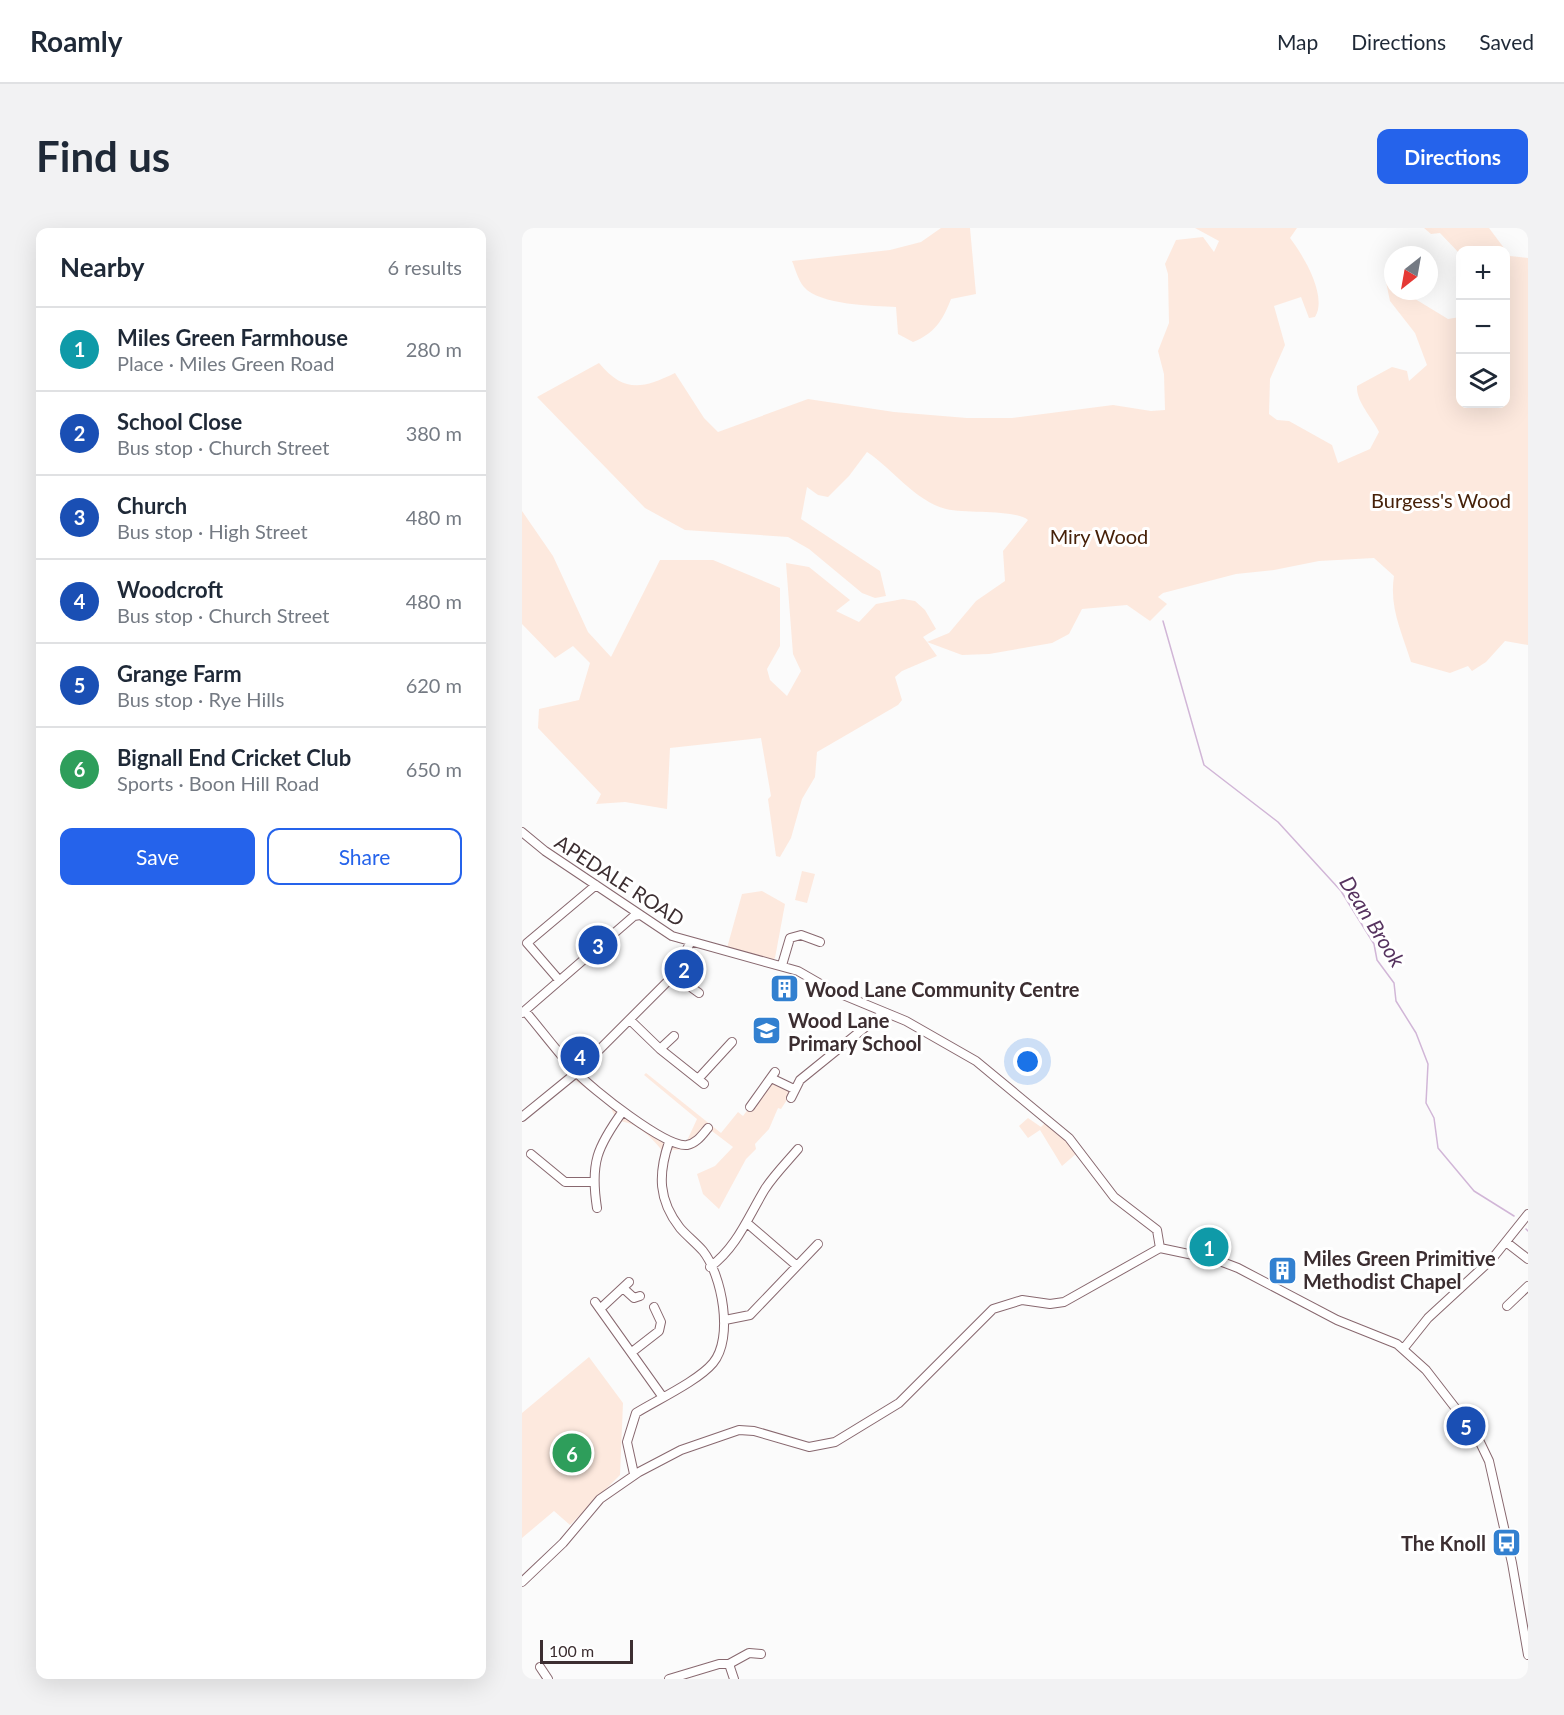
<!DOCTYPE html>
<html lang="en">
<head>
<meta charset="utf-8">
<style>
	:root { --surface:#fff; --page:#f2f2f3; --text:#1f2937; --muted:#747a83; --line:#e0e1e3; --accent:#2563eb }
	body { margin:0; font-family:Lato,sans-serif; background:var(--page); color:var(--text) }
	.controls { position:absolute; right:18px; top:18px; display:grid; overflow:hidden; border-radius:12px; box-shadow:0 6px 24px #0002 }
	.controls button { width:54px; height:54px; display:grid; place-items:center; padding:0; border:0; border-bottom:2px solid var(--line); background:var(--surface); color:var(--text); font:30px sans-serif }
	.compass { position:absolute; left:862px; top:18px; width:54px; height:54px; border-radius:50%; background:var(--surface); box-shadow:0 6px 24px #0002; rotate:211deg }
	.scale { position:absolute; left:18px; bottom:15px; width:93px; box-sizing:border-box; padding-left:6px; border:3px solid #3c2e31; border-top:0; font-size:16px; line-height:21px; white-space:nowrap; color:#3c2e31; -webkit-text-stroke:4px #fff; paint-order:stroke }
	.you { position:absolute; left:506px; top:834px; width:21px; height:21px; margin:-15px; border:4px solid #fff; border-radius:50%; background:#1a73e8; box-shadow:0 0 0 9px #1a73e833 }
	.badge { display:grid; place-items:center; width:39px; height:39px; border-radius:50%; background:var(--accent); color:#fff; font-size:20px; font-weight:700 }
	.pin { position:absolute; translate:-50% -50%; border:3px solid #fff; box-shadow:0 2px 6px #0006 }
	.list { margin:0; padding:0; list-style:none }
	h2 { display:flex; justify-content:space-between; align-items:center; height:78px; margin:0; padding:0 24px; font-size:26px }
	h2 small { font-size:20px; font-weight:400; color:var(--muted) }
	.list li { display:grid; grid-template-columns:39px 1fr auto; gap:18px; align-items:center; box-sizing:border-box; height:84px; padding:0 24px; border-top:2px solid var(--line) }
	.list b { display:block; font-size:22px; white-space:nowrap }
	.list p { margin:0; font-size:20px; white-space:nowrap; color:var(--muted) }
	.list em { font-size:20px; font-style:normal; color:var(--muted) }
	.actions { display:flex; gap:12px; padding:18px 24px }
	.actions a { flex:1; padding:14px 0; border:2px solid var(--accent); border-radius:12px; text-align:center; font-size:21px; color:var(--accent) }
	.actions .main { background:var(--accent); color:#fff }
	.icon { flex:none; width:33px; height:33px; fill:none; stroke:currentColor; stroke-width:2; stroke-linecap:round; stroke-linejoin:round }
	.map { position:relative; flex:none; width:1006px; height:1451px; overflow:hidden; border-radius:12px }
	header { display:flex; align-items:center; gap:36px; box-sizing:border-box; height:84px; padding:0 30px; background:var(--surface); border-bottom:2px solid var(--line) }
	header strong { font-size:28px }
	nav { display:flex; gap:33px; margin-inline-start:auto; font-size:21px }
	.intro { display:flex; align-items:center; justify-content:space-between; box-sizing:border-box; height:144px; padding:0 36px }
	h1 { margin:0; font-size:42px }
	.button { padding:15px 27px; border-radius:12px; background:var(--accent); color:#fff; font-size:21px; font-weight:700 }
	main { display:flex; gap:36px; padding:0 36px }
	aside { flex:1; background:var(--surface); border-radius:12px; box-shadow:0 6px 24px #0002 }
	.map>svg:first-child { display:block }
	.green { fill:#fde9de }
	.lines { fill:none; stroke-linecap:round; stroke-linejoin:round }
	.stream { stroke:#d1b6d7; stroke-width:1.5 }
	.minor-casing { stroke:#88686f; stroke-width:10 }
	.minor { stroke:#fff; stroke-width:8 }
	.labels { text-anchor:middle; dominant-baseline:central; stroke-width:6; stroke-linejoin:round; paint-order:stroke }
	.park-label { font-size:20px; fill:#462109; stroke:#fff }
	.street-label { font-size:20px; fill:#3c2e31; stroke:#fff }
	.poi-label { font-size:20px; font-weight:bold; fill:#3c2e31; stroke:#fff; text-anchor:start }
	.water-label { font-size:21px; font-style:italic; fill:#56335f; stroke:#fff }
</style>
</head>
<body>
<header>
<strong>Roamly</strong>
<nav><a>Map</a><a>Directions</a><a>Saved</a></nav>
</header>
<div class="intro"><h1>Find us</h1><a class="button">Directions</a></div>
<main>
<aside>
<h2>Nearby<small>6 results</small></h2>
<ul class="list">
<li><span class="badge" style="background:#0f9aa8">1</span><div><b>Miles Green Farmhouse</b><p>Place · Miles Green Road</p></div><em>280 m</em></li>
<li><span class="badge" style="background:#1a4fb4">2</span><div><b>School Close</b><p>Bus stop · Church Street</p></div><em>380 m</em></li>
<li><span class="badge" style="background:#1a4fb4">3</span><div><b>Church</b><p>Bus stop · High Street</p></div><em>480 m</em></li>
<li><span class="badge" style="background:#1a4fb4">4</span><div><b>Woodcroft</b><p>Bus stop · Church Street</p></div><em>480 m</em></li>
<li><span class="badge" style="background:#1a4fb4">5</span><div><b>Grange Farm</b><p>Bus stop · Rye Hills</p></div><em>620 m</em></li>
<li><span class="badge" style="background:#2e9e5b">6</span><div><b>Bignall End Cricket Club</b><p>Sports · Boon Hill Road</p></div><em>650 m</em></li>
</ul>
<div class="actions"><a class="main">Save</a><a>Share</a></div>
</aside>
<div class="map">
<svg width="1006" height="1451" viewBox="0 0 1006 1451">
	<rect width="100%" height="100%" fill="#fbfbfb"/>
	<!-- green -->
	<path class="green" d="M 419,0 L 448,0 L 454,66 L 429,71 C 421,92 412,106 391,114 L 376,106 L 374,79 C 352,78 297,77 282,59 C 276,52 273,40 270,33 L 368,22 L 399,14 Z
		M 673,0 L 775,0 L 768,10 C 781,27 806,68 793,89 L 787,90 L 779,69 L 752,78 L 763,117 L 748,151 L 747,186 L 755,192 L 767,193 L 810,217 L 816,235 L 848,221 L 857,204 C 850,189 834,174 835,158 L 870,139 L 885,143 L 887,153 L 905,137 L 893,105 L 868,73 L 864,54 L 871,58 L 871,63 L 880,63 L 926,91 L 938,89 L 939,176 L 984,176 L 984,22 L 939,22 L 938,26 L 918,5 L 909,6 L 902,0 L 967,0 L 988,28 L 1006,30 L 1006,417 L 983,413 L 964,434 L 950,443 L 946,438 L 928,445 L 889,434 C 880,404 867,380 872,348 L 852,330 L 797,333 L 752,342 L 714,346 L 641,365 L 636,369 L 645,376 L 628,393 L 605,377 L 560,381 L 547,406 L 530,415 L 467,426 L 440,427 L 405,414 L 415,428 L 380,443 L 373,449 L 380,472 L 376,477 L 295,524 L 293,549 L 280,571 L 269,610 L 258,629 L 254,628 L 246,571 L 249,568 L 239,510 L 148,520 L 145,581 L 103,574 L 74,576 L 79,566 L 16,500 L 17,481 L 57,472 L 68,435 L 51,418 L 33,430 L 0,396 L 0,283 L 31,328 L 66,404 L 89,429 L 138,332 L 191,332 L 258,360 L 258,418 L 245,441 L 248,452 L 265,468 L 279,443 L 271,426 L 264,335 L 287,339 L 328,372 L 314,383 L 337,394 L 354,376 L 381,371 L 393,373 L 403,382 L 414,401 L 401,409 L 405,414 L 427,405 L 454,373 L 483,353 L 481,323 L 506,292 C 492,281 445,286 424,281 C 393,273 371,241 345,224 L 327,248 L 306,269 L 296,267 L 285,259 L 279,291 L 358,343 L 364,368 L 353,370 L 340,365 L 287,321 L 266,309 L 163,302 L 123,280 L 15,169 L 77,135 C 102,165 120,161 153,145 L 182,190 L 196,204 L 286,171 L 372,184 L 445,190 L 490,190 L 591,177 L 629,183 L 643,182 L 642,146 L 636,123 L 647,95 L 646,46 L 643,36 L 654,12 L 681,9 L 692,24 L 697,13 Z
		M 280,643 L 293,646 L 285,675 L 273,672 Z
		M 240,663 L 263,676 L 253,730 L 248,733 L 205,720 L 220,666 Z
		M 54,845 L 101,883 L 163,917 L 175,891 L 122,847 L 124,845 L 199,905 L 216,884 L 221,888 L 249,850 L 272,861 L 259,881 L 256,880 L 247,901 L 233,916 L 234,921 L 224,931 L 197,981 L 181,966 L 175,946 L 193,938 L 211,919 L 186,900 L 172,914 L 175,919 L 170,921 L 145,922 L 143,926 C 130,910 116,894 95,893 L 88,878 L 49,849 Z
		M 506,890 L 519,899 L 523,895 L 538,905 L 555,925 L 540,938 L 518,902 L 506,910 L 497,898 Z
		M 67,1129 L 101,1175 L 98,1247 L 48,1297 L 32,1283 L 0,1310 L 0,1185 Z"/>
	<g class="lines">
		<!-- stream -->
		<path class="stream" d="M 641,393 L 682,537 L 756,594 L 819,663 L 852,716 L 855,732 L 872,755 L 874,773 L 894,805 L 906,836 L 904,875 L 912,890 L 916,920 L 952,963 L 992,988
			M 1004,1001 L 1006,1003"/>
		<defs>
			<path id="minor" d="M 0,604 L 23,623 L 150,708 L 276,743 L 309,762 L 384,793 L 454,833 L 547,910 L 592,969 L 635,1002 L 638,1020
				M 260,737 L 268,710 L 279,707 L 298,714
				M 152,747 L 177,765
				M 37,752 L 5,715 L 74,657
				M 3,783 C 20,803 36,825 54,844 C 70,861 144,920 165,917 C 175,915 180,907 186,900
				M 0,785 L 112,688 L 118,687
				M 108,792 L 138,821 L 182,856
				M 138,821 L 152,808
				M 249,850 L 272,861
				M 176,851 L 210,814
				M 269,870 L 278,852 L 362,784
				M 228,879 L 253,844
				M 0,889 L 54,845 L 152,747 L 168,715
				M 9,926 L 43,954 L 71,954
				M 75,980 C 68,935 75,919 101,883
				M 225,995 L 275,1038
				M 984,1014 L 1006,1031
				M 638,1020 L 695,1032 L 716,1040 L 815,1092 L 875,1116 L 904,1142 L 955,1208 L 967,1233 L 990,1335 L 1006,1427
				M 188,1039 C 215,1019 226,989 243,961 C 252,947 265,934 276,921
				M 101,1060 L 112,1070 L 118,1068
				M 73,1074 L 140,1168
				M 985,1078 L 1006,1058
				M 78,1081 L 107,1054
				M 203,1092 L 228,1087 L 296,1016
				M 882,1120 L 906,1090 L 970,1031 L 1006,986
				M 110,1124 L 137,1103 L 139,1094 L 132,1079
				M 112,1246 L 105,1214 L 114,1185 C 135,1172 176,1153 191,1135 C 212,1110 200,1047 181,1023 C 174,1015 165,1008 158,1000 C 136,972 136,946 147,914
				M 0,1354 L 41,1315 L 78,1271 L 117,1244 L 159,1222 L 217,1202 L 232,1203 L 287,1219 L 313,1214 L 377,1175 L 471,1081 L 500,1072 L 528,1076 L 542,1074 L 638,1020
				M 207,1436 L 227,1425 L 239,1426
				M 18,1439 L 26,1451
				M 147,1451 L 197,1436 L 207,1436 L 212,1451"/>
		</defs>
		<!-- minor casing -->
		<use href="#minor" class="minor-casing"/>
		<!-- minor -->
		<use href="#minor" class="minor"/>
	</g>
	<!-- icons -->
	<defs>
		<symbol id="building-square" viewBox="-11 -11 22 22"><rect x="-9" y="-9" width="18" height="18" rx="4" fill="#3280d0" stroke="#fff"/><path d="M-4-6H4V6H1V3H-1V6H-4ZM-2.5-4.3h1.7v1.8h-1.7ZM.8-4.3h1.7v1.8H.8ZM-2.5-1h1.7V.8h-1.7ZM.8-1h1.7V.8H.8Z" fill="#fff"/></symbol>
		<symbol id="school-square" viewBox="-11 -11 22 22"><rect x="-9" y="-9" width="18" height="18" rx="4" fill="#3280d0" stroke="#fff"/><path d="M0-5L7-2L0 1L-7-2ZM-4 1L0 2.5L4 1V4Q0 6-4 4Z" fill="#fff"/></symbol>
		<symbol id="bus-square" viewBox="-11 -11 22 22"><rect x="-9" y="-9" width="18" height="18" rx="4" fill="#3280d0" stroke="#fff"/><path d="M-5-6H5V4H4V6H2V4H-2V6H-4V4H-5ZM-3.5-4V0h7V-4ZM-3.5 1.2v1.5H-2V1.2ZM2 1.2v1.5H3.5V1.2Z" fill="#fff"/></symbol>
	</defs>
	<g fill-rule="evenodd">
		<use href="#building-square" x="246" y="744" width="33" height="33"/>
		<use href="#school-square" x="228" y="786" width="33" height="33"/>
		<use href="#building-square" x="744" y="1026" width="33" height="33"/>
		<use href="#bus-square" x="968" y="1298" width="33" height="33"/>
	</g>
	<g class="labels">
		<!-- park labels -->
		<g class="park-label">
			<text x="919" y="272">Burgess's Wood</text>
			<text x="577" y="308">Miry Wood</text>
		</g>
		<!-- street labels -->
		<g class="street-label">
			<text transform="translate(98 652) rotate(33)">APEDALE ROAD</text>
		</g>
		<!-- poi labels -->
		<g class="poi-label">
			<text x="283" y="761">Wood Lane Community Centre</text>
			<text x="266" y="792">Wood Lane<tspan x="266" dy="23">Primary School</tspan></text>
			<text x="781" y="1030">Miles Green Primitive<tspan x="781" dy="23">Methodist Chapel</tspan></text>
			<text x="964" y="1315" text-anchor="end">The Knoll</text>
		</g>
		<!-- water labels -->
		<g class="water-label">
			<text transform="translate(851 693) rotate(58)">Dean Brook</text>
		</g>
	</g>
</svg>
<div class="controls">
<button>+</button>
<button>−</button>
<button><svg class="icon" aria-label="layers" viewBox="0 0 24 24"><path d="M12 4l9 5-9 5-9-5zM3 14l9 5 9-5"/></svg></button>
</div>
<svg class="compass" viewBox="-18 -18 36 36"><path d="M0-13l5 13h-10z" fill="#e53935"/><path d="M0 13l5-13h-10z" fill="#747a83"/></svg>
<div class="scale">100 m</div>
<div class="you"></div>
<div class="pin badge" style="left:687px;top:1019px;background:#0f9aa8">1</div>
<div class="pin badge" style="left:162px;top:741px;background:#1a4fb4">2</div>
<div class="pin badge" style="left:76px;top:717px;background:#1a4fb4">3</div>
<div class="pin badge" style="left:58px;top:828px;background:#1a4fb4">4</div>
<div class="pin badge" style="left:944px;top:1198px;background:#1a4fb4">5</div>
<div class="pin badge" style="left:50px;top:1225px;background:#2e9e5b">6</div>
</div>
</main>
</body>
</html>
